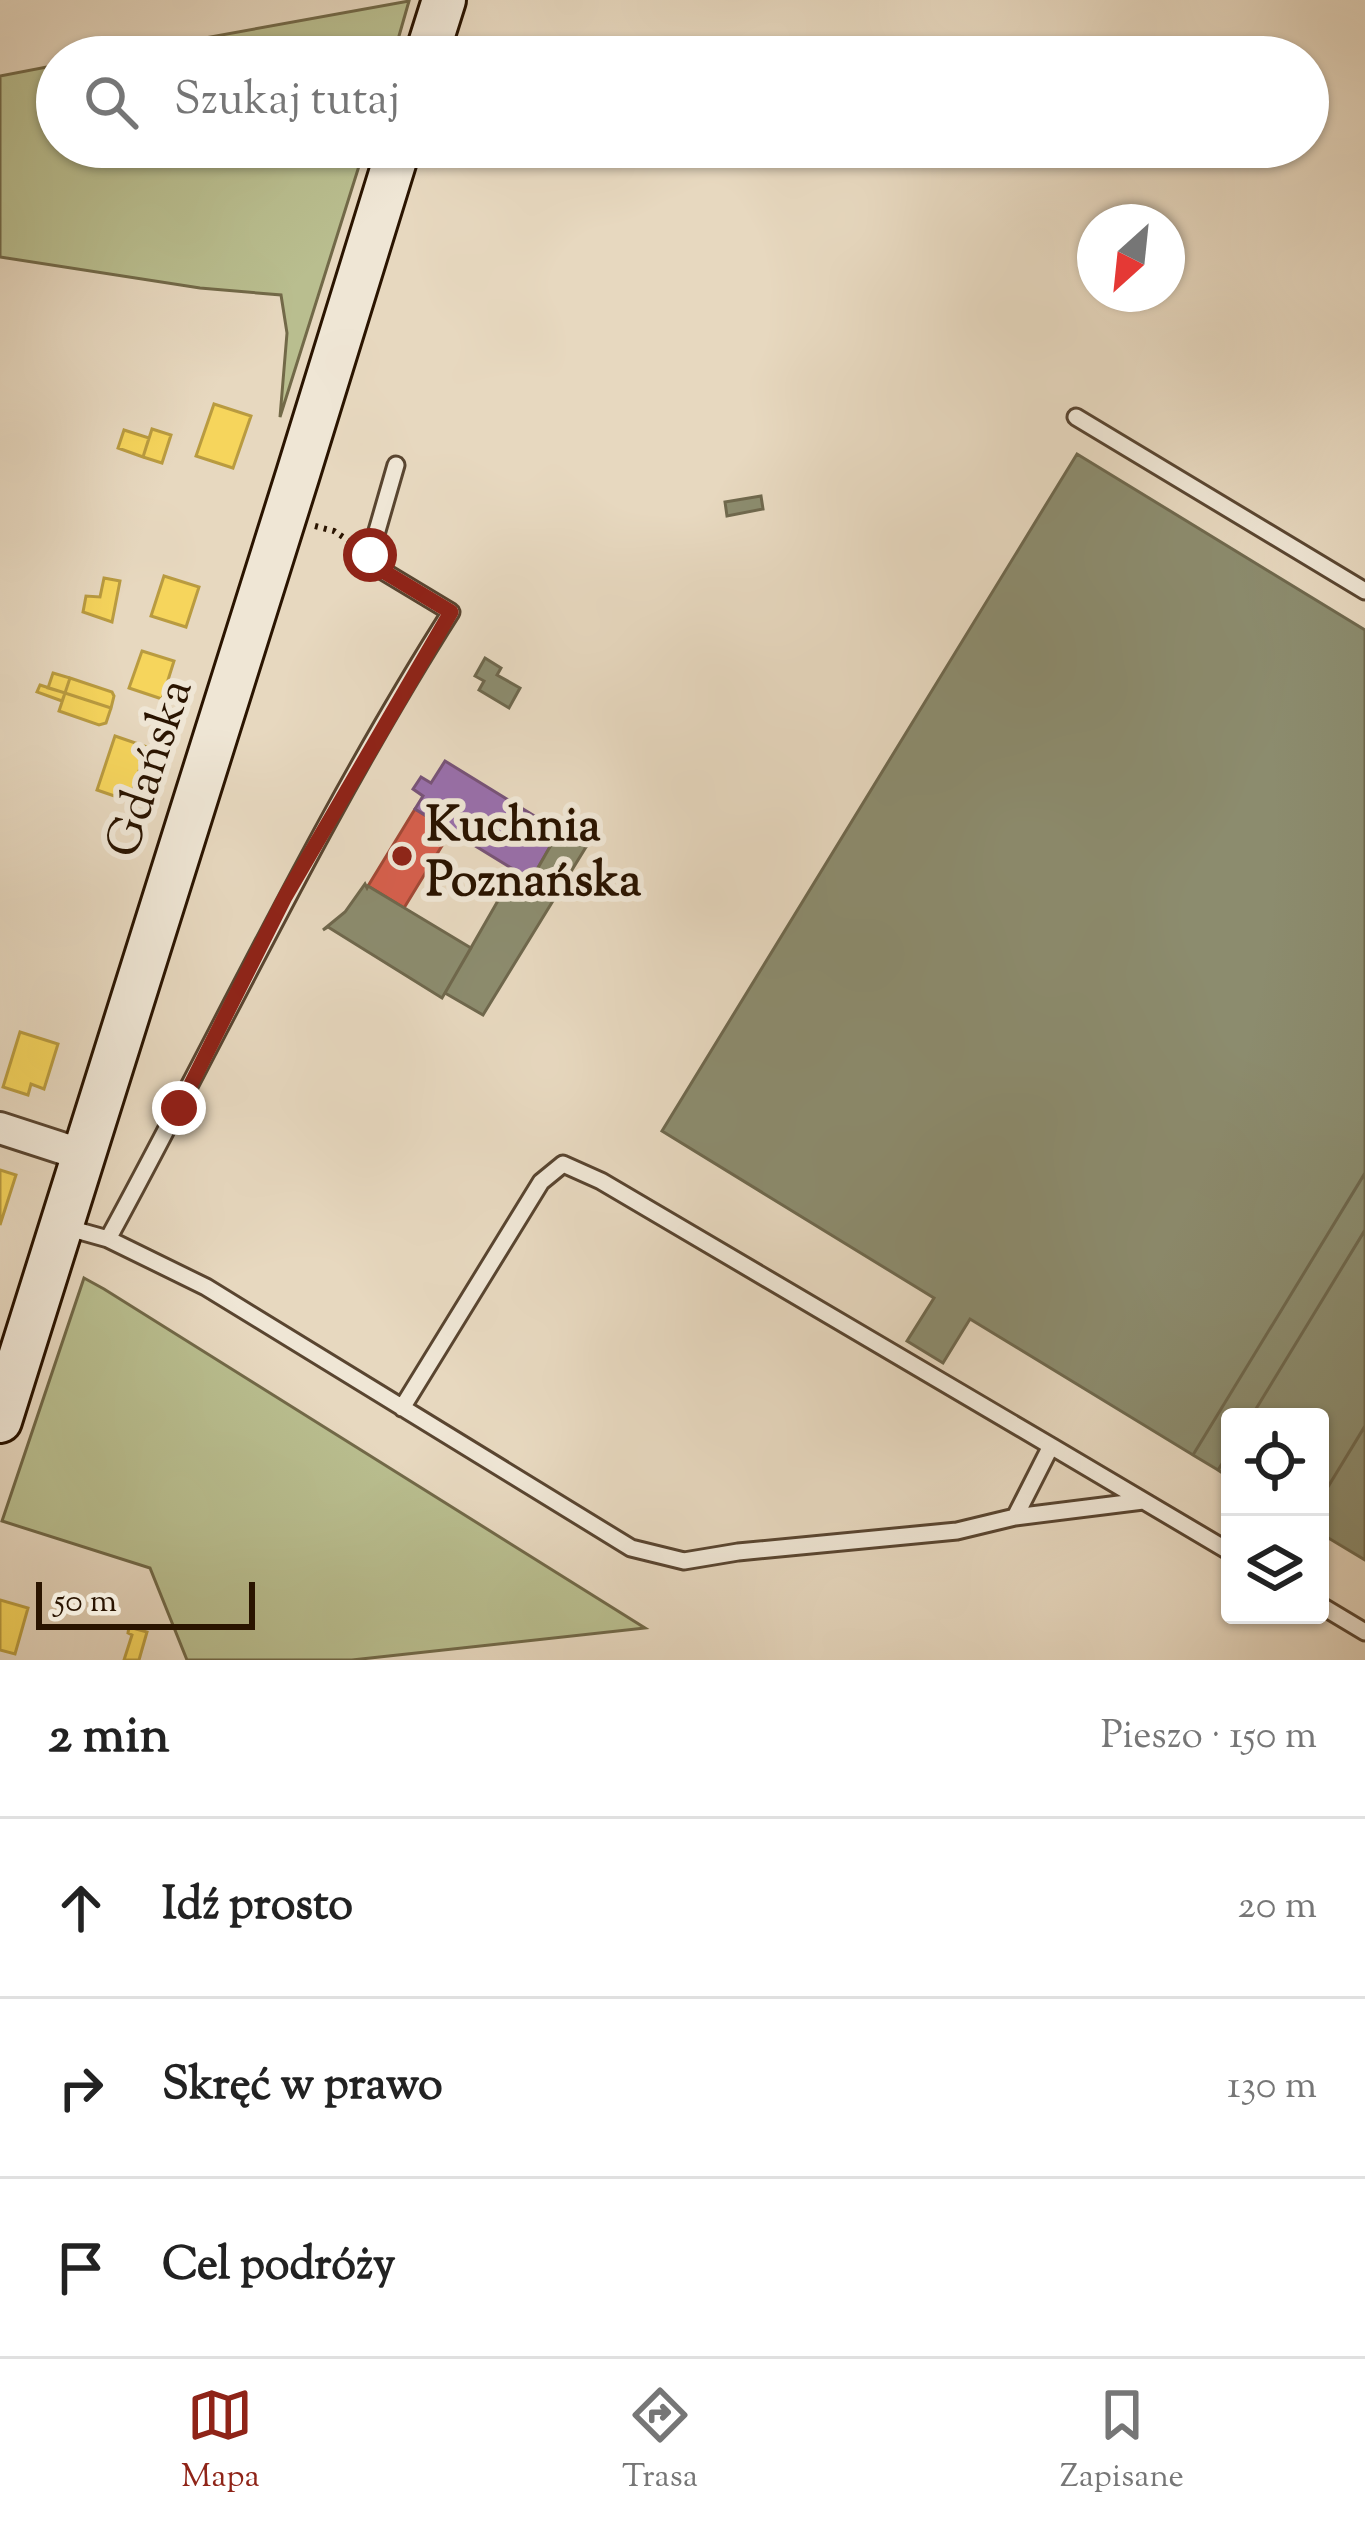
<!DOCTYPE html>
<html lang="pl">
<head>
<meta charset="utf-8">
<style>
	:root { --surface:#fff; --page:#f2f2f2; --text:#222; --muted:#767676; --line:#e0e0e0; --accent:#8f2418 }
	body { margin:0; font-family:"Sorts Mill Goudy",serif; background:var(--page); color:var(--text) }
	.controls { position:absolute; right:36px; bottom:36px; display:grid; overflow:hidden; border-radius:12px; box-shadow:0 3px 9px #0004 }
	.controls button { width:108px; height:108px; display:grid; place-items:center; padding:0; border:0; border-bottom:3px solid var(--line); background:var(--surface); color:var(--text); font:60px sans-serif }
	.compass { position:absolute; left:1077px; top:204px; width:108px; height:108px; border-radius:50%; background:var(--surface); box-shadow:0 3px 9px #0004; rotate:207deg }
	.scale { position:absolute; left:36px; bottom:30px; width:219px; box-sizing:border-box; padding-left:12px; border:6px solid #2a1400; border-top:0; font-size:33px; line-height:42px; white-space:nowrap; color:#2a1400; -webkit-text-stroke:9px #efe6d5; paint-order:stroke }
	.stop { position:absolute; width:36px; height:36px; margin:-27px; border:9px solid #8f2418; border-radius:50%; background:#fff }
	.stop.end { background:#8f2418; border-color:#fff; box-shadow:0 3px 12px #0008 }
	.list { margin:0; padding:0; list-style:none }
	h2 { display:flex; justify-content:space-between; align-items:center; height:156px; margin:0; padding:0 48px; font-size:51px }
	h2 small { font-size:39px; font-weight:400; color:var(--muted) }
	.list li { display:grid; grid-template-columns:78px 1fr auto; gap:36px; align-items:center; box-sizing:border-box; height:180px; padding:0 48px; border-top:3px solid var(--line) }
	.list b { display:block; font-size:45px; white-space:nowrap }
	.list em { font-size:39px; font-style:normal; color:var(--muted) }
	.icon { flex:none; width:66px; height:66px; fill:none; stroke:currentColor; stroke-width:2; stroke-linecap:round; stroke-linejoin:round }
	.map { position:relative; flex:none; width:1365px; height:1660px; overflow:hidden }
	.search { position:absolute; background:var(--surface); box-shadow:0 3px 9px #0004; left:36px; right:36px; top:36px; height:132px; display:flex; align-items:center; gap:30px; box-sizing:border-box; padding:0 42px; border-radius:66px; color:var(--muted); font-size:45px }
	.sheet { height:696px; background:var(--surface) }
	nav { display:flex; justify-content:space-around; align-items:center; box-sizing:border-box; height:168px; border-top:3px solid var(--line); background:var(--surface); font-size:33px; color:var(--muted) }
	nav a { display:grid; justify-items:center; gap:6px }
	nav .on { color:var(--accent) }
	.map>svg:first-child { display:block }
	.green { fill:#b9be8f; stroke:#726948; stroke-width:3 }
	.homes { fill:#f6d55c; stroke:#b99b40; stroke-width:3 }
	.shops { fill:#d6604d; stroke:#a24936; stroke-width:3 }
	.offices { fill:#9970ab; stroke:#785478; stroke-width:3 }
	.industry { fill:#8c8c6e; stroke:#6f684d; stroke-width:3 }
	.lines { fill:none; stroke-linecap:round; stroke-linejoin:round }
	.lane-casing { stroke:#594530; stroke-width:21 }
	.street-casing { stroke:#594530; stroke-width:36 }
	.secondary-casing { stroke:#2a1400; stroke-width:48 }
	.path { stroke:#2a1400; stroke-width:6; stroke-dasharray:3 6; stroke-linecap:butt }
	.lane { stroke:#efe6d5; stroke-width:15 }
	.street { stroke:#efe6d5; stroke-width:30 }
	.secondary { stroke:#efe6d5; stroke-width:42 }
	.route { stroke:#8f2418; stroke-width:15 }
	.poi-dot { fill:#8f2418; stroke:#efe6d5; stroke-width:4.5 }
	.labels { text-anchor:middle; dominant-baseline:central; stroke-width:12; stroke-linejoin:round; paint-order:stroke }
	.street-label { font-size:48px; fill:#2a1400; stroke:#efe6d5 }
	.poi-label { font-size:48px; font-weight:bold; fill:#2a1400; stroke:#efe6d5; text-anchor:start }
</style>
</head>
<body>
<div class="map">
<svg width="1365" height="1660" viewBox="0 0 1365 1660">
	<rect width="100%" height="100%" fill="#e7d8bf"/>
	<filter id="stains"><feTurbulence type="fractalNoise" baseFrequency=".00167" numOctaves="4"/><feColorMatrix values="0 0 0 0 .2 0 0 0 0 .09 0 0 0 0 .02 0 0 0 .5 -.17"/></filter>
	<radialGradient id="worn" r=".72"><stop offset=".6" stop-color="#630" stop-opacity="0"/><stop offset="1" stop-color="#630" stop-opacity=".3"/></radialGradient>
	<!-- green -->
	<path class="green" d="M 409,1 L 393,57 L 100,57 Z
		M 57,65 L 57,147 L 365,147 L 280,417 L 287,333 L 281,295 L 200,288 L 0,257 L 0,76 Z
		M 84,1278 L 104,1289 L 645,1628 L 352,1660 L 187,1660 L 150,1568 L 2,1521 Z"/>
	<!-- homes -->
	<path class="homes" d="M 214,404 L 251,416 L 233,468 L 196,456 Z
		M 152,429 L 171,435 L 162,463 L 143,457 Z
		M 124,430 L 149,438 L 143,457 L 118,448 Z
		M 164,576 L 199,587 L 186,627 L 151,616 Z
		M 104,578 L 120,581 L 112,622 L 83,612 L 86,596 L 100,597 Z
		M 142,651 L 174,661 L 162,699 L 129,688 Z
		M 53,673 L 70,678 L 65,693 L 48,688 Z
		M 70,678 L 112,692 L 114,696 L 111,708 L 65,693 Z
		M 40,685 L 65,693 L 62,701 L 37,692 Z
		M 65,693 L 111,708 L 106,723 L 99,725 L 59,711 Z
		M 115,736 L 147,747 L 129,801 L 97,790 Z
		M 20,1032 L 58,1044 L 44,1089 L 31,1084 L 28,1095 L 3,1087 Z
		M 0,1170 L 16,1175 L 0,1225 Z
		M 0,1600 L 28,1608 L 15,1654 L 0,1650 Z
		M 129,1627 L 147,1632 L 139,1660 L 124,1660 L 132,1635 L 128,1633 Z"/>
	<!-- shops -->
	<path class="shops" d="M 415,809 L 451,831 L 404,908 L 368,886 Z"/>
	<!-- offices -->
	<path class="offices" d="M 445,761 L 559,831 L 531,880 L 415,809 L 423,796 L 413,789 L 421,777 L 431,783 Z"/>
	<!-- industry -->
	<path class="industry" d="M 1077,454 L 1365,630 L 1365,1173 L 1193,1455 L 970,1319 L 943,1363 L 907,1341 L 934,1298 L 662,1131 Z
		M 761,496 L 763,509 L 727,516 L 725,502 Z
		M 485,658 L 501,668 L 497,675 L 520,688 L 509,708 L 479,690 L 484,681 L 475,676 Z
		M 559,831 L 586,847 L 483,1015 L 445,993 L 515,871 L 531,880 Z
		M 365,884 L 367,888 L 368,886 L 471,948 L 442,998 L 328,927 L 323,930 L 345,912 Z
		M 1365,1173 L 1365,1230 L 1251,1417 L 1230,1417 L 1230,1451 L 1218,1470 L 1193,1455 Z
		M 1365,1230 L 1365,1426 L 1320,1500 L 1320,1417 L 1251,1417 Z
		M 1365,1426 L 1365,1560 L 1320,1533 L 1320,1500 Z
		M 1230,1451 L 1230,1478 L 1218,1470 Z"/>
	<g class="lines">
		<defs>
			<path id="lane" d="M 1076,417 L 1365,591
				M 65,1227 L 108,1239 L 206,1287 L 631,1548 L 684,1561 L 738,1552 L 957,1531 L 1015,1517 L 1051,1446 L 601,1181 L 563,1164 L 541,1182 L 402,1408
				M 108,1239 C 222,1030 323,813 451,612 L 368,562 L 396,465
				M 1051,1446 L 1230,1552
				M 1015,1517 L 1143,1501
				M 1320,1605 L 1365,1632"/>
			<path id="street" d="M 0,1128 L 83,1155"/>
			<path id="secondary" d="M 426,57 L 444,0
				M 0,1421 L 298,474 L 399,147"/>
		</defs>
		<!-- lane casing -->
		<use href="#lane" class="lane-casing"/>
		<!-- street casing -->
		<use href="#street" class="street-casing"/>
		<!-- secondary casing -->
		<use href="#secondary" class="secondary-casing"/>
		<!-- path -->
		<path class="path" d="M 315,526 L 334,531 L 352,543"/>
		<!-- lane -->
		<use href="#lane" class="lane"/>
		<!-- street -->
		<use href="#street" class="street"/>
		<!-- secondary -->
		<use href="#secondary" class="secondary"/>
	</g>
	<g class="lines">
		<!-- route -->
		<path class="route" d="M 179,1108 L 285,897 L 451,612 L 368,562 L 370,555"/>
	</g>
	<!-- markers -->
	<circle class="poi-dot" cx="402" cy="856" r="12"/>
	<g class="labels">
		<!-- street labels -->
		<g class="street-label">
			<text transform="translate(152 769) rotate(-72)">Gdańska</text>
		</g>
		<!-- poi labels -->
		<g class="poi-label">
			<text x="426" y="828">Kuchnia<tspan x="426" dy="55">Poznańska</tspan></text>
		</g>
	</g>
	<rect width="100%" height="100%" filter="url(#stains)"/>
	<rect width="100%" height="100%" fill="url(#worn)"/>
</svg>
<div class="controls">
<button><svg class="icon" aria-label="locate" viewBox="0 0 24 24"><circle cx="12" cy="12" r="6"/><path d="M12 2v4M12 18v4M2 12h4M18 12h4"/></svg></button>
<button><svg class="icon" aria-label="layers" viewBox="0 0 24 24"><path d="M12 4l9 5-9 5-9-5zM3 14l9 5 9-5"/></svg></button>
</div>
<svg class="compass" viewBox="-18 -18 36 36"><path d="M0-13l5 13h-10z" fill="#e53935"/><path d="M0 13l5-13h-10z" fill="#767676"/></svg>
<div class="scale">50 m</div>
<div class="stop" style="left:370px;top:555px"></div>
<div class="stop end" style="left:179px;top:1108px"></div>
<div class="search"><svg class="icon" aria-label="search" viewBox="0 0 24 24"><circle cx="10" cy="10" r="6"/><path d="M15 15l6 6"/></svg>Szukaj tutaj</div>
</div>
<section class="sheet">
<h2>2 min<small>Pieszo · 150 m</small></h2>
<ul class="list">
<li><svg class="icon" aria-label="ahead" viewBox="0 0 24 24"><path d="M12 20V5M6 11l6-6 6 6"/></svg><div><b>Idź prosto</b></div><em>20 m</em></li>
<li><svg class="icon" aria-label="right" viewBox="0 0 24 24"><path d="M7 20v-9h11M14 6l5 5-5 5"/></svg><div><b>Skręć w prawo</b></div><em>130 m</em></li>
<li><svg class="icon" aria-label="arrive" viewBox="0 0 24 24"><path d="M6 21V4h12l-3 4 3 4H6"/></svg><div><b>Cel podróży</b></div></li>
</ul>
</section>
<nav>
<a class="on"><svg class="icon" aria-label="map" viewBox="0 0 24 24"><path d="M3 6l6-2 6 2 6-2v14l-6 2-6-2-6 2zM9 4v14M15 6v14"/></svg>Mapa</a>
<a><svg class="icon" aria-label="directions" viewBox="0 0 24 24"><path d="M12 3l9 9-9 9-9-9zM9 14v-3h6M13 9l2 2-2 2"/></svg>Trasa</a>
<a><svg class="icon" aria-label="saved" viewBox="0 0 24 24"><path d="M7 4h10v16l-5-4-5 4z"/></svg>Zapisane</a>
</nav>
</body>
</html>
